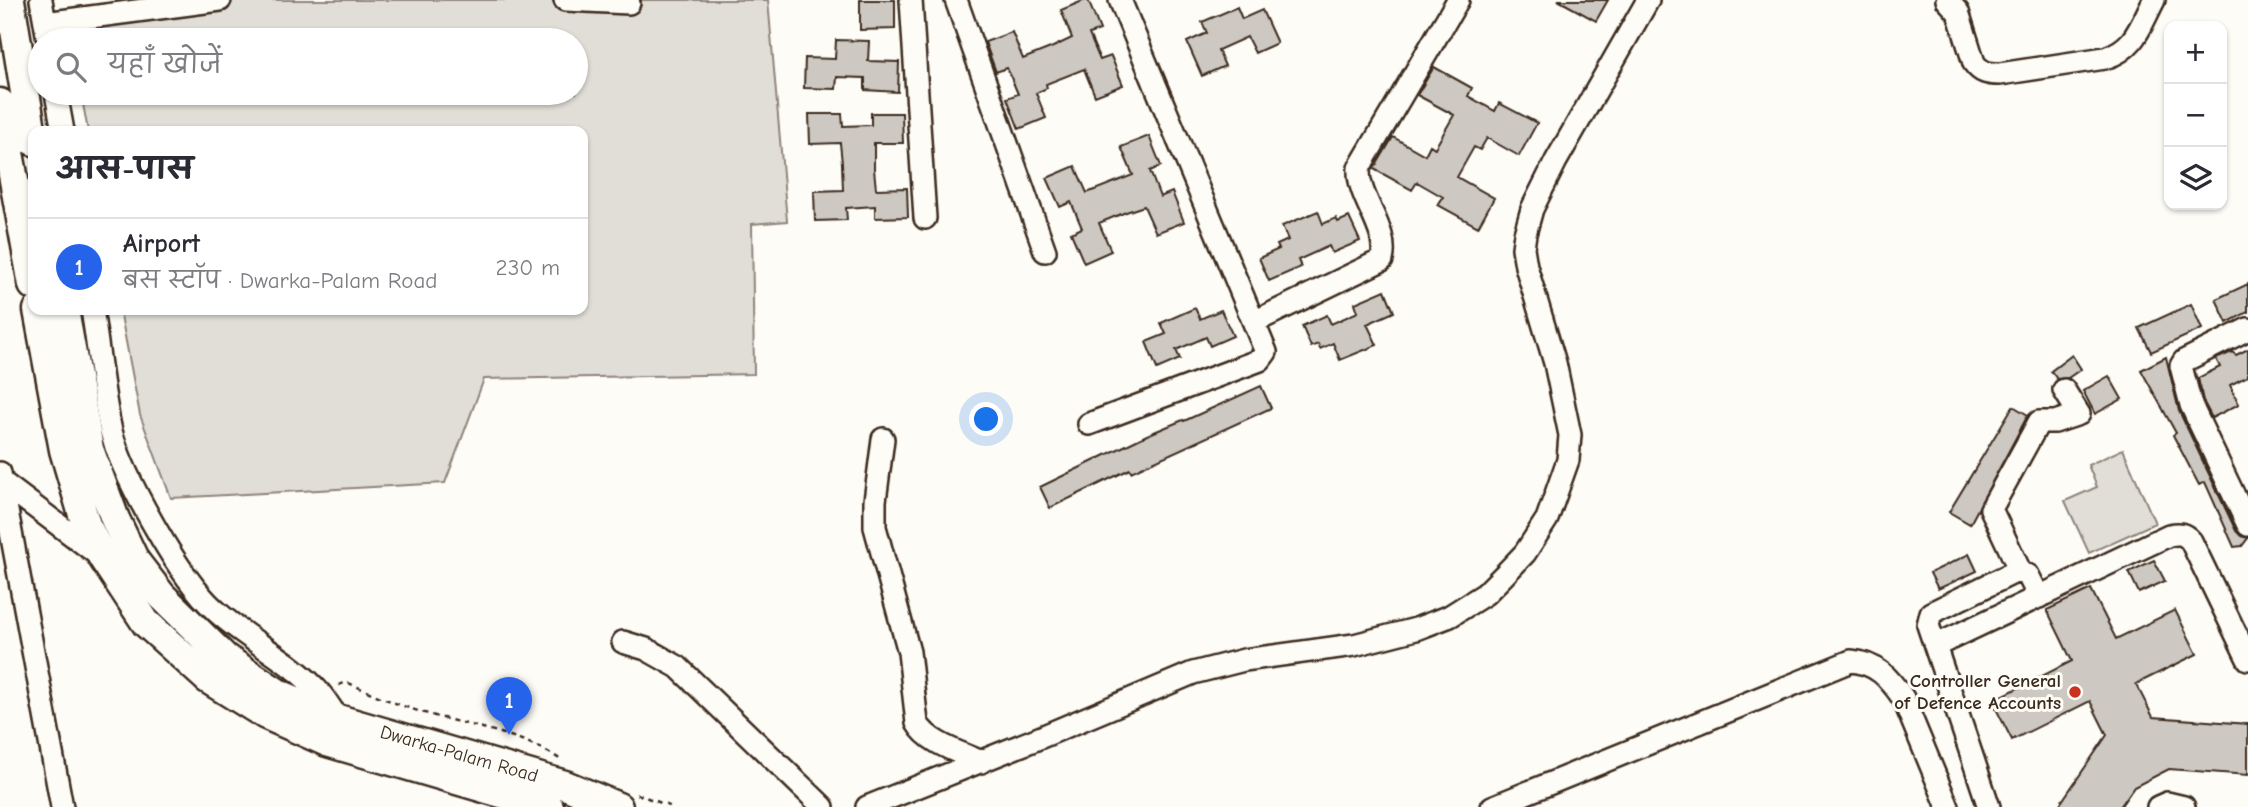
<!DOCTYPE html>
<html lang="hi">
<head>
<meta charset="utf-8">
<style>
	:root { --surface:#fff; --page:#f7f7f7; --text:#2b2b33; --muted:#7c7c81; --line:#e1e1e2; --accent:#2563eb }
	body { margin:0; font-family:"Comic Neue","Playpen Sans Deva",sans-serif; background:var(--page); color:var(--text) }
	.controls { position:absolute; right:21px; top:21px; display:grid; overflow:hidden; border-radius:14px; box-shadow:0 2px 5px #0004 }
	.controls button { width:63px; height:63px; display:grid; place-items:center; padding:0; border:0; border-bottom:2px solid var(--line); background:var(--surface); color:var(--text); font:35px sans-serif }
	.you { position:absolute; left:987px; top:420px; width:24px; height:24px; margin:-18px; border:5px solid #fff; border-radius:50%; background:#1a73e8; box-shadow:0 0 0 10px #1a73e833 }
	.badge { display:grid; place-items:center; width:46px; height:46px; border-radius:50%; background:var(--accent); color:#fff; font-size:23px; font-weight:700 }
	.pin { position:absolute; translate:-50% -58px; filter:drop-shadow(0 2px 4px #0008) }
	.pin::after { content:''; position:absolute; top:37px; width:24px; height:21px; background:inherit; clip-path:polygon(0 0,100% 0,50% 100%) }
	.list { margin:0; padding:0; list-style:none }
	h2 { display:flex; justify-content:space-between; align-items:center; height:91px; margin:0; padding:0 28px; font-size:30px }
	h2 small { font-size:23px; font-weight:400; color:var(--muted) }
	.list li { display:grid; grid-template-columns:46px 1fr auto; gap:21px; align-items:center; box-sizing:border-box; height:98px; padding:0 28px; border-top:2px solid var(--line) }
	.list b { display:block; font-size:26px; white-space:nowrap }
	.list p { margin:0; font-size:23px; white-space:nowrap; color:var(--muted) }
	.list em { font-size:23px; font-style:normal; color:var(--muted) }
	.icon { flex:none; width:38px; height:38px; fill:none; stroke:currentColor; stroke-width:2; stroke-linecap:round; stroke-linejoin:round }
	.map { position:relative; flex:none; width:2248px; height:807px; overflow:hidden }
	.search { position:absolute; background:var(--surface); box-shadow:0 2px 5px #0004; left:28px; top:28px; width:560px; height:77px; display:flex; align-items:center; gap:18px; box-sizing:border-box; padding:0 24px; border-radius:38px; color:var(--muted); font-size:26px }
	.panel { position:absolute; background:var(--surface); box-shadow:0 2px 5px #0004; left:28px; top:126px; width:560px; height:189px; border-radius:14px }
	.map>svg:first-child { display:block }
	.green { fill:#e1ded7; stroke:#8e847a; stroke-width:2 }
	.building { fill:#cdc8c2; stroke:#3b2a1e; stroke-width:2 }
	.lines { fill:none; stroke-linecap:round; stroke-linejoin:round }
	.minor-casing { stroke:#3b2a1e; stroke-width:26 }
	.major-casing { stroke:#3b2a1e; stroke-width:33 }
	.path { stroke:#3b2a1e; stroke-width:2.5; stroke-dasharray:5 5; stroke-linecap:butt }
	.minor { stroke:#fdfcf7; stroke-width:21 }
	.major { stroke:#fdfcf7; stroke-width:28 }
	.poi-dot { fill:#c8321e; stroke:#fdfcf7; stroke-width:2.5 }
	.labels { text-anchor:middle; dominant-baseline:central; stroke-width:6; stroke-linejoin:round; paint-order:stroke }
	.poi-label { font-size:19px; font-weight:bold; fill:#3b2a1e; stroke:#fdfcf7; text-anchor:end }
	.street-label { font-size:19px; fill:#3b2a1e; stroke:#fdfcf7 }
</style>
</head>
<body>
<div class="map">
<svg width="2248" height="807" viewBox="0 0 2248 807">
	<rect width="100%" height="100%" fill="#fdfcf7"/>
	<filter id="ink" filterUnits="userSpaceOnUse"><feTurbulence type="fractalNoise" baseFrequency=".0143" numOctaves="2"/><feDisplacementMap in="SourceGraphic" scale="14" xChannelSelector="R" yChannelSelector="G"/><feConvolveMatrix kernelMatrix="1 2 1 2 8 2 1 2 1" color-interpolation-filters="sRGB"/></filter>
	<g filter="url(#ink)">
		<!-- green -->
		<path class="green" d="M 127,0 L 768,0 L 787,221 L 752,224 L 754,374 L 484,379 L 445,483 L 171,498 L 140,415 L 120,310 L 583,310 L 583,131 L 88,131 L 81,93 L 576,93 L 576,40 L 71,40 L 65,10 Z
			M 2123,449 L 2155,523 L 2089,553 L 2065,501 L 2097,487 L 2088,465 Z"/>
		<!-- building -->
		<path class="building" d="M 860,0 L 895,0 L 895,29 L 860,30 Z
			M 1085,0 L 1088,0 L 1100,30 L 1089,34 L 1100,60 L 1111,56 L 1123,85 L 1095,96 L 1084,69 L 1046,84 L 1047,88 L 1036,93 L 1046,118 L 1019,129 L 1007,98 L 1018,94 L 1007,68 L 996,72 L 985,42 L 1012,32 L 1023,59 L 1053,47 L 1072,38 L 1061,10 Z
			M 1558,0 L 1608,0 L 1596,21 Z
			M 1237,7 L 1242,19 L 1262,10 L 1277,43 L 1255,53 L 1247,37 L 1218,50 L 1225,66 L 1202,76 L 1187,42 L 1207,33 L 1202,22 Z
			M 836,40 L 869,41 L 868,61 L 899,62 L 898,92 L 865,90 L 865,78 L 837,77 L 836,89 L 804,88 L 805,58 L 835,59 Z
			M 1434,67 L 1472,88 L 1468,96 L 1495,111 L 1499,103 L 1537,123 L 1519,156 L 1487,138 L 1480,150 L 1474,147 L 1457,177 L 1494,198 L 1478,227 L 1438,205 L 1443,197 L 1417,182 L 1412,190 L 1374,169 L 1393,137 L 1425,155 L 1430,145 L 1435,148 L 1454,115 L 1417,95 Z
			M 871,113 L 902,113 L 903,143 L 874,143 L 874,169 L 876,189 L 907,188 L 908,217 L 875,218 L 875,206 L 846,208 L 847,220 L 815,221 L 814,191 L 843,190 L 842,163 L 840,143 L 810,144 L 809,114 L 842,114 L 843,126 L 871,125 Z
			M 1149,136 L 1161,166 L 1150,171 L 1160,197 L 1172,192 L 1184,222 L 1156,233 L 1144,206 L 1126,212 L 1099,223 L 1111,251 L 1084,263 L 1071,233 L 1082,228 L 1071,202 L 1060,207 L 1047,178 L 1075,166 L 1087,193 L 1133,175 L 1121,147 Z
			M 1318,211 L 1323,224 L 1336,218 L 1338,222 L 1349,217 L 1360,241 L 1332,253 L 1329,246 L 1298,260 L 1301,267 L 1269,281 L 1259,258 L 1279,249 L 1277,245 L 1288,240 L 1282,226 Z
			M 2248,284 L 2248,312 L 2227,323 L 2216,299 Z
			M 1385,290 L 1394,312 L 1367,324 L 1377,345 L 1340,360 L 1333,343 L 1320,349 L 1318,344 L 1311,347 L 1302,326 L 1327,315 L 1331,324 L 1358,312 L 1355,303 Z
			M 2191,304 L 2202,329 L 2151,352 L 2139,328 Z
			M 1195,308 L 1200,319 L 1221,310 L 1233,336 L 1210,346 L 1206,337 L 1176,350 L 1180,359 L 1157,369 L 1146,342 L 1166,334 L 1161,323 Z
			M 2248,349 L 2248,376 L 2230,385 L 2239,404 L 2212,418 L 2203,401 L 2198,378 L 2220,367 L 2216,359 L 2232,352 L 2236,355 Z
			M 2072,355 L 2081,369 L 2068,378 L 2057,379 L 2051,371 Z
			M 2166,357 L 2179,411 L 2236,531 L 2241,536 L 2248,538 L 2242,546 L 2234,547 L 2205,482 L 2199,485 L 2173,435 L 2176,433 L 2141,370 Z
			M 2109,376 L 2122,399 L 2095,414 L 2083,391 Z
			M 1261,386 L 1271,408 L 1131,472 L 1130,469 L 1050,508 L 1040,487 L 1147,435 L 1183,420 L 1184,421 Z
			M 2013,406 L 2028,415 L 1970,524 L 1949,512 Z
			M 1969,554 L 1977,571 L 1938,589 L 1930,573 Z
			M 2154,560 L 2165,581 L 2139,593 L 2129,572 Z
			M 2091,589 L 2116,639 L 2175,610 L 2197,654 L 2136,684 L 2153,717 L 2248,724 L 2248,775 L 2169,769 L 2134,787 L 2120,807 L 2058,807 L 2107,735 L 2090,701 L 2012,740 L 1992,701 L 2072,661 L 2047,610 Z"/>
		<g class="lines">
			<defs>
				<path id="minor" d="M 41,0 L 48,40
					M 565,0 L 629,3
					M 911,0 L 925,218
					M 956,0 L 1045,251
					M 1947,0 L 1958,12 L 1974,63 C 1981,73 1988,74 2000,74 L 2105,58 C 2136,48 2140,26 2154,0
					M 45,23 L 220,0
					M 56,93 L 63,131
					M 92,310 C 99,350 102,392 111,431 C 123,477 180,579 215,610 C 246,639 292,661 319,692 C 326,700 332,710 338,719
					M 1254,322 L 1382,260 C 1390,229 1357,199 1359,168 L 1458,0
					M 2248,329 L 2184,361 L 2181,366 L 2191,405 L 2248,525
					M 1089,424 L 1260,360 L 1266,352 L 1120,0
					M 883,439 L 875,501 L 875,527 L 909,652 L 917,723 C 929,744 960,752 981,762
					M 0,473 L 62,807
					M 2,482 L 101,557
					M 2020,571 L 1991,509 L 2039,422 L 2055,422 L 2079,414 L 2064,390
					M 623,642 L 646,649 L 678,667 L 823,807
					M 1935,646 L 2169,535 C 2179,533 2184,533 2191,541 L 2248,659
					M 867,807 L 1039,738 L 1193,673 L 1244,660 L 1354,645 L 1416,629 L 1450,616 L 1485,594 L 1503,576 L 1525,553 L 1547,519 L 1568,460 L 1570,435 L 1555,363 L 1526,266 L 1523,248 L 1525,234 L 1532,209 L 1556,161 L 1648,0
					M 1492,807 L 1851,661 C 1877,663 1889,678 1903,698 L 1948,807
					M 1989,807 L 1928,625 L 1931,613 L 2017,571 L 2028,575 L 2039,597
					M 2158,807 L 2167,803 L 2184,807"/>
				<path id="major" d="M 10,0 L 33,141
					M 0,103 L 33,285
					M 38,310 L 64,450 L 86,525 L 103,558 L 146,623 L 208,679 L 266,715 L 327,742 L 549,807
					M 64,310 L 89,449 L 115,519 L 135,561 L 162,596 L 225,658 L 279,694 L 338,719 L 565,785 L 618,807"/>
			</defs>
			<!-- minor casing -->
			<use href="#minor" class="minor-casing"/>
			<!-- major casing -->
			<use href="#major" class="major-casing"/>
			<!-- path -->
			<path class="path" d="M 339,685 L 346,682 C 368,691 390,702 412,709 C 462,726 517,730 561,760
				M 637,794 L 672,807"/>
			<!-- minor -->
			<use href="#minor" class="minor"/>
			<!-- major -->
			<use href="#major" class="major"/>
		</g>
	</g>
	<!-- markers -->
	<circle class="poi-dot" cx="2075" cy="692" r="7"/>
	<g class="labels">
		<!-- poi labels -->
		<g class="poi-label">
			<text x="2061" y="681">Controller General<tspan x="2061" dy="22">of Defence Accounts</tspan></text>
		</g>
		<!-- street labels -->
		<g class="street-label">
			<text transform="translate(459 754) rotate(16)">Dwarka-Palam Road</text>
		</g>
	</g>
</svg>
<div class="controls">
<button>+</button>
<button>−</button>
<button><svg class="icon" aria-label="layers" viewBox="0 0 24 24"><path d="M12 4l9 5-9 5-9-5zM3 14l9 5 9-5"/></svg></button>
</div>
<div class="you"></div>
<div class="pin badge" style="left:509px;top:735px">1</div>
<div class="search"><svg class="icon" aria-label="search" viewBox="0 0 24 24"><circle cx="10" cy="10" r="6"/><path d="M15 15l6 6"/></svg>यहाँ खोजें</div>
<section class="panel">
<h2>आस-पास<small></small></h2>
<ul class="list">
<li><span class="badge">1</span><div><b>Airport</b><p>बस स्टॉप · Dwarka-Palam Road</p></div><em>230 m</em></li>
</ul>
</section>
</div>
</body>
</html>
